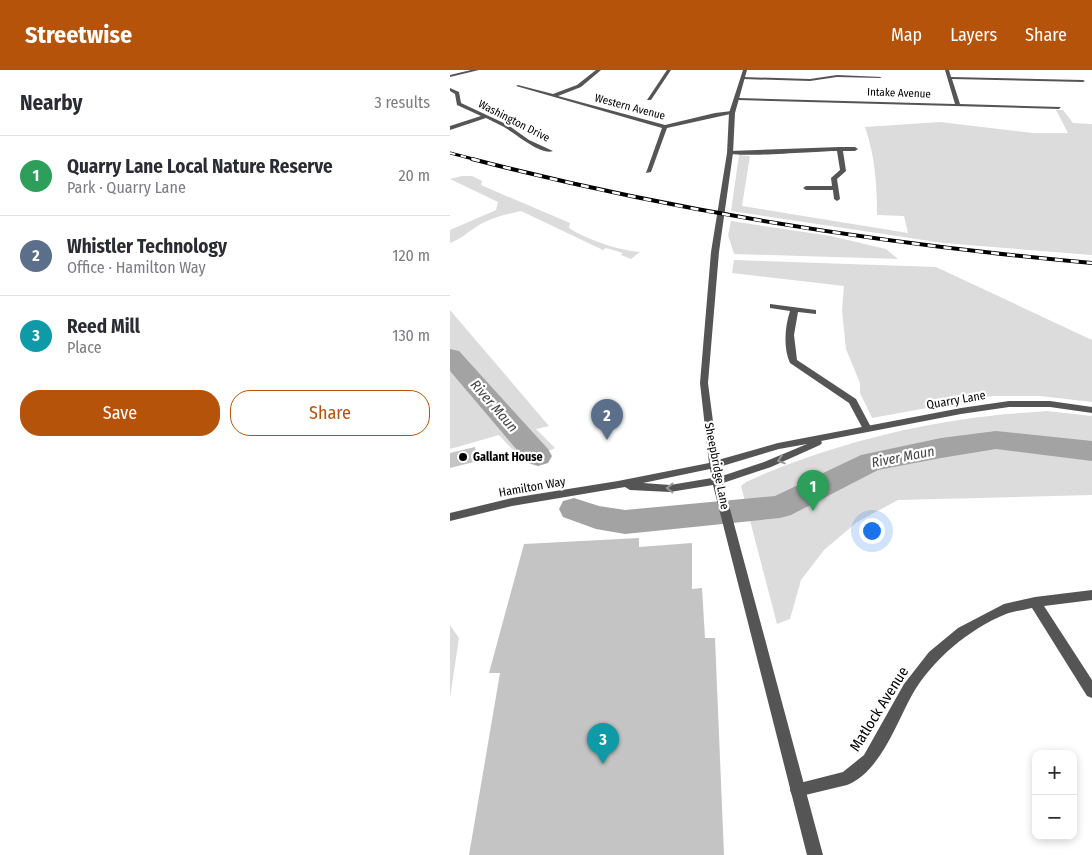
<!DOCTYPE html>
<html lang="en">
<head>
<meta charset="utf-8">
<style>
	:root { --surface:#fff; --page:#f2f2f3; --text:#2b2b33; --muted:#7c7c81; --line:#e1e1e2; --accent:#b45309 }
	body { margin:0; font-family:"Fira Sans Condensed",sans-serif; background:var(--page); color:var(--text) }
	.controls { position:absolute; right:15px; bottom:15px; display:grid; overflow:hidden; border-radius:10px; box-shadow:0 2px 8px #0003 }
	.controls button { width:45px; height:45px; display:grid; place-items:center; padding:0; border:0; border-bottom:1px solid var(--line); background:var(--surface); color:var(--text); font:25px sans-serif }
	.you { position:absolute; left:421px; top:460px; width:18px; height:18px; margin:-12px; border:4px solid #fff; border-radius:50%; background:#1a73e8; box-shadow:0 0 0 8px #1a73e833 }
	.badge { display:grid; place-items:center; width:32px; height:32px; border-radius:50%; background:var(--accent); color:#fff; font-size:16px; font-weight:700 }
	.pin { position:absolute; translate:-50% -41px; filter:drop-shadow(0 1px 2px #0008) }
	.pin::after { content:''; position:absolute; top:26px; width:18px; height:15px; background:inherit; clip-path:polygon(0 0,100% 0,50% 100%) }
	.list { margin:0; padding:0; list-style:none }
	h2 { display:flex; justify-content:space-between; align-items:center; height:65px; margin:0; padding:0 20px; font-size:21px }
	h2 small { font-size:16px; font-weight:400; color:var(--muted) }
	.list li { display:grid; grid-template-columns:32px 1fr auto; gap:15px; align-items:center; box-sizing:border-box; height:80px; padding:0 20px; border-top:1px solid var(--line) }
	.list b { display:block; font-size:19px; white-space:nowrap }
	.list p { margin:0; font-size:16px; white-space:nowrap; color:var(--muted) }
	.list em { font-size:16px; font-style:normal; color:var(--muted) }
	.actions { display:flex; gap:10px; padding:15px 20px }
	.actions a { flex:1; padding:11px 0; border:1px solid var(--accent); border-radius:20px; text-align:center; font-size:18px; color:var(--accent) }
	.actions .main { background:var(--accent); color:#fff }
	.map { position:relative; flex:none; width:642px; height:785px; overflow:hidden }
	header { display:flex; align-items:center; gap:30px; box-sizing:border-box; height:70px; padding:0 25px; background:var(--accent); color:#fff }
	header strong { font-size:24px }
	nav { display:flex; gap:28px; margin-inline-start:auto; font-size:18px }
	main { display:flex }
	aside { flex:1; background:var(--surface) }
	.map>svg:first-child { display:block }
	.green { fill:#dcdcdc }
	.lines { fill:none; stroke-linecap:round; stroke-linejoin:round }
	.river { fill:#a3a3a3; fill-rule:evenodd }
	.building { fill:#c4c4c4 }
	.minor { fill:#555; fill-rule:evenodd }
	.tertiary { fill:#555; fill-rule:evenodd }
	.rail-far1-casing { stroke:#000; stroke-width:3 }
	.rail-casing { stroke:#000; stroke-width:4 }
	.rail-far1 { stroke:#fff; stroke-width:2; stroke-dasharray:5.5; stroke-linecap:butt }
	.rail { stroke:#fff; stroke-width:2.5; stroke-dasharray:8; stroke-linecap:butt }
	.oneway { stroke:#999 }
	.poi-dot { fill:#000; stroke:#fff; stroke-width:2 }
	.labels { text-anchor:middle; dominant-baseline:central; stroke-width:4.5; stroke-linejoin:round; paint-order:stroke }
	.far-street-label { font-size:11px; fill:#000; stroke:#fff }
	.street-label { font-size:12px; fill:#000; stroke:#fff }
	.poi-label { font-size:12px; font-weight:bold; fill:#000; stroke:#fff; text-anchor:start }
	.water-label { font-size:14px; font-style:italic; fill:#444; stroke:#fff }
	.near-street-label { font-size:15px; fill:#000; stroke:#fff }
</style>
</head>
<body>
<header>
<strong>Streetwise</strong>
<nav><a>Map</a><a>Layers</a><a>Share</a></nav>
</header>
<main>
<aside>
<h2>Nearby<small>3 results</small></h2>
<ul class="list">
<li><span class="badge" style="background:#2e9e5b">1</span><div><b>Quarry Lane Local Nature Reserve</b><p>Park · Quarry Lane</p></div><em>20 m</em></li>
<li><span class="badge" style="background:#5c6f8a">2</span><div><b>Whistler Technology</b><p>Office · Hamilton Way</p></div><em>120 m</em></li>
<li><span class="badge" style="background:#0f9aa8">3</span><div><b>Reed Mill</b><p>Place</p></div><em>130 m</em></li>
</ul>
<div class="actions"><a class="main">Save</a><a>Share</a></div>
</aside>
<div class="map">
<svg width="642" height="785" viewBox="0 0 642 785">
	<rect width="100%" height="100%" fill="#fff"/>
	<!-- green -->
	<path class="green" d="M 606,40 L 613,40 L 623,53 L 642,54 L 642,185 L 493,173 L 281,141 L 289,85 L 300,86 L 292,136 L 458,163 L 454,146 L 427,145 C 427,114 425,86 415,57 L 490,52 L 583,63 L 618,63 Z
		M 12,106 L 22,106 L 32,111 L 31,115 L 120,153 L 119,158 C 138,170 167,180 190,182 L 181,189 L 171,185 L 173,183 L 156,178 L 153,180 L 71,141 C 57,144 39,148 26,157 C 15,164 14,167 0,173 L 0,160 L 46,140 L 48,132 L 0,109 Z
		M 281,151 L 381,166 L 436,179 L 448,189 L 284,184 L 278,165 Z
		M 284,190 L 486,197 L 642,270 L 642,332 L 590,326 L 543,326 L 422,348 L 410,323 L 410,313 L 396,279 L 392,240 L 394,216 L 282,203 Z
		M 0,240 L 99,356 L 86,359 L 105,378 L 88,386 L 70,388 L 49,365 L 0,379 Z
		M 597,341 L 642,346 L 642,425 L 448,430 L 407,452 L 374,480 L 351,510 L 340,549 L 327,554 L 291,416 L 296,412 C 367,379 462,354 540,346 C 559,343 578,343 597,341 Z
		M 0,555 L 9,568 L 0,628 Z"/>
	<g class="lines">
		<!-- river -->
		<path class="river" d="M 0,279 L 9,281 L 98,379 L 102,386 L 98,393 L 88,396 L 78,393 L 0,301 Z
			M 546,361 L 642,371 L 642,391 L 546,379 L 491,388 L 428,400 L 341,445 L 330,448 L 175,464 L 146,459 L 113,447 L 109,439 L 113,431 L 124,428 L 149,436 L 175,440 L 325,426 L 411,385 L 491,368 Z"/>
	</g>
	<!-- building -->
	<path class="building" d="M 25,377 L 28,391 L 0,398 L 0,383 Z
		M 189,468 L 189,477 L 242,473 L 242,519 L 252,518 L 255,568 L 265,568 L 274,785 L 19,785 L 50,603 L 39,603 L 74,474 Z"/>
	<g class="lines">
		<!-- minor -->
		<path class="minor" d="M 146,0 L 151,0 L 131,17 L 108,26 L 215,55 L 265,43 L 282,41 L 285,43 L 217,58 L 201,102 L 196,103 L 212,58 L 66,16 L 68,15 L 103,24 L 127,15 Z
			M 217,0 L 221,0 L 201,30 L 197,30 Z
			M 495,0 L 499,0 L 501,7 L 633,10 L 635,11 L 633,12 L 502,9 L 510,34 L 611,37 L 609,39 L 288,30 L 286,29 L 288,28 L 505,34 Z
			M 387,5 L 432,7 L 430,8 L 387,7 L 360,11 L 293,9 L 291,8 L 293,7 L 360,9 Z
			M 0,18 L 9,22 L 11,33 L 58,55 L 79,70 L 103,81 C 91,86 65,63 54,57 C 48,54 42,51 36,48 L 0,60 L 0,56 L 31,46 L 7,35 L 5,24 L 0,21 Z
			M 390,77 L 405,77 L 408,79 L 405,81 L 393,81 L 396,101 L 387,109 L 390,129 L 387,131 L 384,129 L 383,120 L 356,120 L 353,118 L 356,116 L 382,116 L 381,108 L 390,100 L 387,81 C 369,81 288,88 277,83 L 280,81 Z
			M 320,234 L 366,240 L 366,244 L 348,242 L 344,265 L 347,290 L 406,329 L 422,359 L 420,361 L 414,361 L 399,333 L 340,293 C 333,278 335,256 340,241 L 320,238 Z
			M 642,520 L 642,530 L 594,536 L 642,610 L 642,628 L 637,626 L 582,538 C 574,540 564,541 556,544 C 519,559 482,590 462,625 C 446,654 430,702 397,715 L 347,727 L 342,725 L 340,720 L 342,715 L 393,702 L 414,685 L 454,614 L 479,582 L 508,558 L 554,534 L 585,527 Z"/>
		<!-- tertiary -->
		<path class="tertiary" d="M 21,0 L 29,0 L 0,7 L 0,5 Z
			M 293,0 L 297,0 L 285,43 L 283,83 L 269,182 L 258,313 L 268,390 L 328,373 L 511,338 L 559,331 L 600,331 L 642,337 L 642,343 L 600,337 L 559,337 L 511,344 L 371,371 L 372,373 L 370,375 L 321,397 L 273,413 L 373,785 L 357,785 L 263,415 L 220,422 L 180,420 L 175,417 L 62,436 L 0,451 L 0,443 L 62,428 L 168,411 L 259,393 L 250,313 L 261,182 L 277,83 L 279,43 ZM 357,374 L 314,392 L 272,406 L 269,397 L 329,379 ZM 260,399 L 262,408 L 220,415 L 193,413 Z"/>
		<defs>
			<path id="rail-far1" d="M 0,83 L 27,90"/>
			<path id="rail" d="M 22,89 C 226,142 432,174 642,193"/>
		</defs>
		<!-- rail-far1 casing -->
		<use href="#rail-far1" class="rail-far1-casing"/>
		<!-- rail casing -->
		<use href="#rail" class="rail-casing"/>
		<!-- rail-far1 -->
		<use href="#rail-far1" class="rail-far1"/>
		<!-- rail -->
		<use href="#rail" class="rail"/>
	</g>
	<!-- one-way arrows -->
	<defs><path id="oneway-chevron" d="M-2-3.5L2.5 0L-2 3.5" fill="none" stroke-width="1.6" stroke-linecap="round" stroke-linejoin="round" transform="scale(1.25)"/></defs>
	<g class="oneway">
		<use href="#oneway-chevron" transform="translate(331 390) rotate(161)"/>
		<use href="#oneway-chevron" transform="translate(220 418) rotate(-179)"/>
	</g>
	<!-- markers -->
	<circle class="poi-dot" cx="13" cy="387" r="5"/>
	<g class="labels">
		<!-- far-street labels -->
		<g class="far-street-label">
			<text transform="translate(449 23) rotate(2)">Intake Avenue</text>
			<text transform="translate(180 37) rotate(15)">Western Avenue</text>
			<text transform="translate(64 51) rotate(27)">Washington Drive</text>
		</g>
		<!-- street labels -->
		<g class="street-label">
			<text transform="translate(506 330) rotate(-10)">Quarry Lane</text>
			<text transform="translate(267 396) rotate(79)">Sheepbridge Lane</text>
			<text transform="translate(82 417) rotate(-10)">Hamilton Way</text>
		</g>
		<!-- poi labels -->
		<g class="poi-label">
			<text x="23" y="387">Gallant House</text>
		</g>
		<!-- water labels -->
		<g class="water-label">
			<text transform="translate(44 336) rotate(49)">River Maun</text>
			<text transform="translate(453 387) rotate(-11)">River Maun</text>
		</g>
		<!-- near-street labels -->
		<g class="near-street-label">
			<text transform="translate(429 639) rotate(-58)">Matlock Avenue</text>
		</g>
	</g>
</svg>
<div class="controls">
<button>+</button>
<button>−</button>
</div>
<div class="you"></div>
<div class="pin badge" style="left:363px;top:441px;background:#2e9e5b">1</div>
<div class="pin badge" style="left:157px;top:370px;background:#5c6f8a">2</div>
<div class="pin badge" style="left:153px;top:694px;background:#0f9aa8">3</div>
</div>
</main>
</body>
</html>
